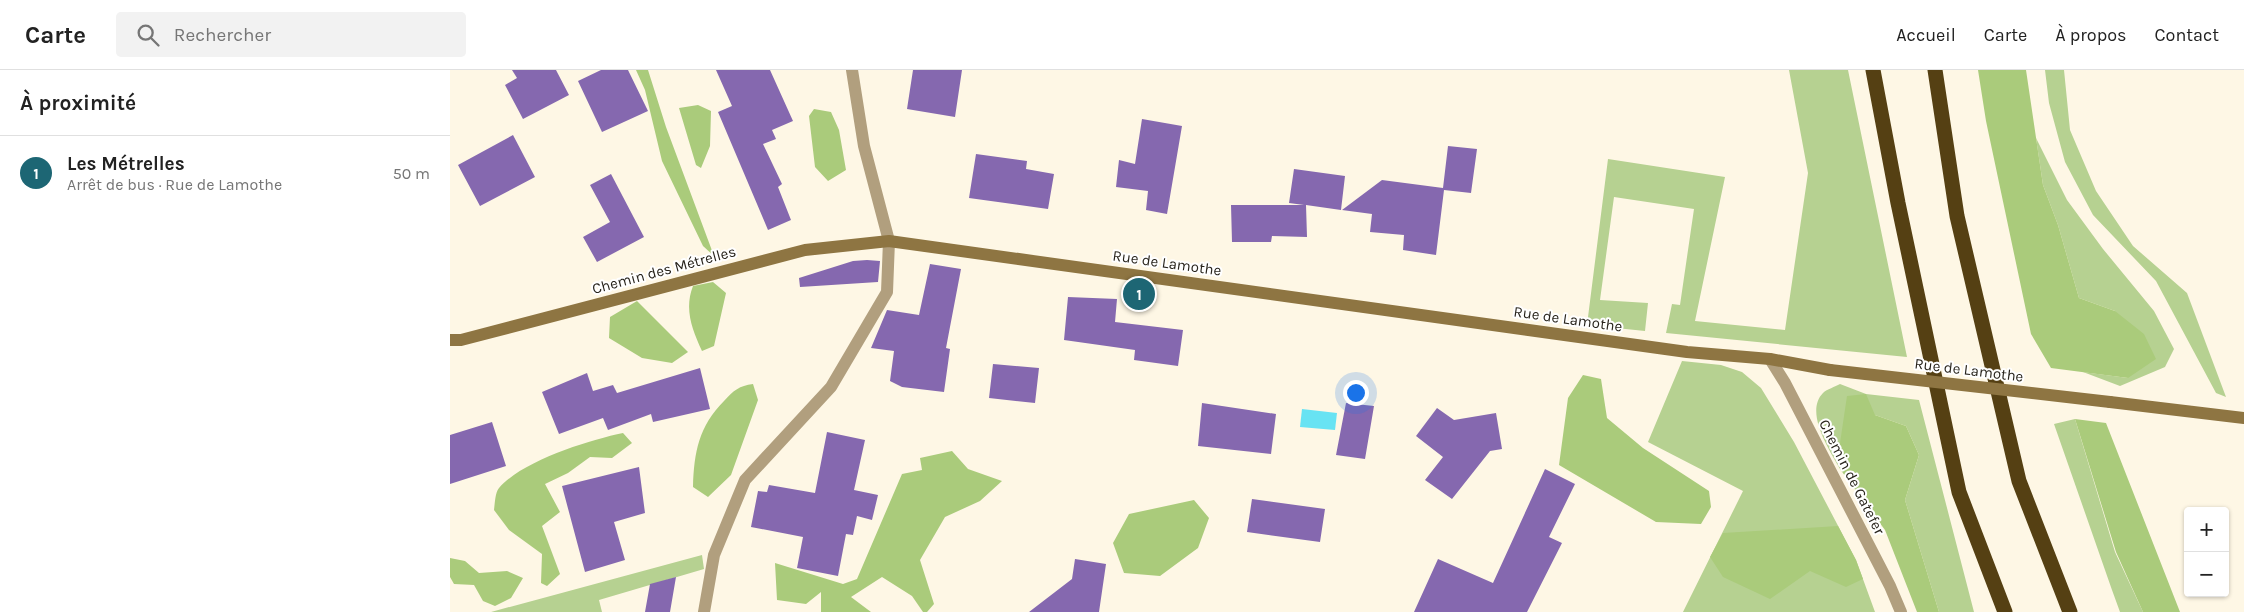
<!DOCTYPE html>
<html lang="fr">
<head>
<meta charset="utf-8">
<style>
	:root { --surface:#fff; --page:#f2f2f2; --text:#222; --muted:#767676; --line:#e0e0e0; --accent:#1d6674 }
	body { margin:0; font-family:Karla,sans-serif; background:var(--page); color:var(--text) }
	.controls { position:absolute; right:15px; bottom:15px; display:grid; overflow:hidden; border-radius:5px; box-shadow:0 1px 4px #0004 }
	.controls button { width:45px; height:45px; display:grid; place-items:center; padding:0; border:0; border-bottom:1px solid var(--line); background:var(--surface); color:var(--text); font:25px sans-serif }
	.you { position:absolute; left:905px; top:322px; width:18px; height:18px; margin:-12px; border:4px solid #fff; border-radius:50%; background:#1a73e8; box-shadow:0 0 0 8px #1a73e833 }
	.badge { display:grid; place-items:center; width:32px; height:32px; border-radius:50%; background:var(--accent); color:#fff; font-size:16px; font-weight:700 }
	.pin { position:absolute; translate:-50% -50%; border:2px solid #fff; box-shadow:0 1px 5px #0006 }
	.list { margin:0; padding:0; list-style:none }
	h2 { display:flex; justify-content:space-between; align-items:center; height:65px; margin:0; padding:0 20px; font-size:21px }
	h2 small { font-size:16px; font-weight:400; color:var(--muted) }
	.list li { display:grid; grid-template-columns:32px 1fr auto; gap:15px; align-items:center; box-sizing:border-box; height:75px; padding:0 20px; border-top:1px solid var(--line) }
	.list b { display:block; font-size:19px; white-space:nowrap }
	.list p { margin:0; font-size:16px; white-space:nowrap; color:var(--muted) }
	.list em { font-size:16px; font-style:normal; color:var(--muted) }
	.icon { flex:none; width:28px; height:28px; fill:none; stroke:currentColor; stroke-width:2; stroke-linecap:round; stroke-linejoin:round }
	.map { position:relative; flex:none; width:1794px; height:542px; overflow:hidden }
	header { display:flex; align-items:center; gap:30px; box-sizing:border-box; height:70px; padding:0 25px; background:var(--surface); border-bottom:1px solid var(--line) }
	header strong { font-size:24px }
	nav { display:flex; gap:28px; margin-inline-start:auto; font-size:18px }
	.search { width:350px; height:45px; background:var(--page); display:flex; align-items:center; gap:12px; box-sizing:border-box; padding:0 18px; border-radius:5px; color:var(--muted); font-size:19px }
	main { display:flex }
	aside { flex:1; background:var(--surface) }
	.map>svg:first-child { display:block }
	.green { fill:#b6d191 }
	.forest { fill:#aacb7b }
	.water { fill:#68e3f3 }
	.building { fill:#8568af }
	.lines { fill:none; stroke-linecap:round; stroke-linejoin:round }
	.street { stroke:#b19f7e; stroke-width:12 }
	.secondary { stroke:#8e7542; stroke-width:12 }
	.highway { stroke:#554013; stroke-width:15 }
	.secondary-bridge { stroke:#8e7542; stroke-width:12 }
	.labels { text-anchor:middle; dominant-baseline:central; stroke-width:4; stroke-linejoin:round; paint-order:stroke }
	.street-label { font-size:15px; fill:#27231b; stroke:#fff }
</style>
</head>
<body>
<header>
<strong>Carte</strong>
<div class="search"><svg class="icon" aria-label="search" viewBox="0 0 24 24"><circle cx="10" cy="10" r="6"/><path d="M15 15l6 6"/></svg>Rechercher</div>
<nav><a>Accueil</a><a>Carte</a><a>À propos</a><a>Contact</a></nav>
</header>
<main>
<aside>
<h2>À proximité<small></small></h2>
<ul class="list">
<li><span class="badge">1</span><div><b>Les Métrelles</b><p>Arrêt de bus · Rue de Lamothe</p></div><em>50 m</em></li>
</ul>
</aside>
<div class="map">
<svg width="1794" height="542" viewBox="0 0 1794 542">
	<rect width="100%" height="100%" fill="#fef7e5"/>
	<!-- green -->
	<path class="green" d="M 1339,0 L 1398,0 L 1457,287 L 1216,263 L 1222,234 L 1230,235 L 1244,139 L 1164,127 L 1150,230 L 1198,233 L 1195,261 L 1137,255 L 1158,89 L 1275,107 L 1245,251 L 1335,260 L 1358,103 Z
		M 1595,0 L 1614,0 L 1620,60 L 1646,121 L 1683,176 L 1737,223 L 1776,327 L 1766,323 L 1706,211 L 1643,145 L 1615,92 L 1599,33 Z
		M 1586,68 L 1617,130 L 1653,179 L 1704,241 L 1724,279 L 1715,297 L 1670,316 L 1633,302 L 1678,308 L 1665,241 L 1629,228 L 1608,155 L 1593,115 Z
		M 1232,291 L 1271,295 L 1292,302 L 1311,318 L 1344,372 L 1406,490 L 1425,542 L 1233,542 L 1293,421 L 1198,372 Z
		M 1390,314 L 1416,324 L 1469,330 L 1524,542 L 1489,542 L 1455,430 L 1469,385 L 1456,356 L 1425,345 L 1390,373 L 1390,399 C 1380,381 1354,342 1373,323 C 1377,319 1385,317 1390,314 Z
		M 1625,349 L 1665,482 L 1693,542 L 1670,542 L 1662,520 L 1604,354 Z
		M 252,485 L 254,499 L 149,530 L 152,542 L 41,542 Z"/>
	<!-- forest -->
	<path class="forest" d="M 186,0 L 198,0 L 216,57 L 264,186 L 253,176 L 212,91 L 195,20 Z
		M 1528,0 L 1576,0 L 1593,115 L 1608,155 L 1629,228 L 1665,241 L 1694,264 L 1706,289 L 1678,308 L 1601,298 L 1581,264 L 1536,51 Z
		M 248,35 L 261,41 L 260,76 L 251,98 L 246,95 L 229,38 Z
		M 364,39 L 381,42 L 389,60 L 396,100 L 378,111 L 365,97 L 359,46 Z
		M 263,212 L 276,223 L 264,276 L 252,281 C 242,259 234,239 243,216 Z
		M 187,231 L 238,282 L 222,293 L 192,288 L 159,268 L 160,247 Z
		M 1133,305 L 1151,309 L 1157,348 L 1193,378 L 1259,421 L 1261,437 L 1251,454 L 1206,452 L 1109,395 L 1118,328 Z
		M 303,314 L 308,330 L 281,405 L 258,427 L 243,417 C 244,382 249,356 274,331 C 284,320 289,316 303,314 Z
		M 1416,324 L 1425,345 L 1456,356 L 1469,385 L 1455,430 L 1489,542 L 1467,542 L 1435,460 L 1390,399 L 1390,373 L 1397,326 Z
		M 1625,349 L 1656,353 L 1730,542 L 1693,542 L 1666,482 Z
		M 173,363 L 182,373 L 162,388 L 140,387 L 118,403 L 95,414 L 110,442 L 92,456 L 110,504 L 97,516 L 91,513 L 92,484 L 59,460 L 44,440 C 45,433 45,423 49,418 C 72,391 139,370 173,363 Z
		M 502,381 L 518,399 L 552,411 L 530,431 L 495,447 L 470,490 L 484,534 L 477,542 L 473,542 L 462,526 L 432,507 L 401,527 L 421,542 L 371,542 L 371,522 L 356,534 L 327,530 L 325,493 L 393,514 L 407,509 L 452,404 L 472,400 L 470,388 Z
		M 744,430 L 759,448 L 748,478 L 710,506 L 674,503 L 663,473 L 679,444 Z
		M 1388,456 L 1406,490 L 1413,509 L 1396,517 L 1360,501 L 1320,529 L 1273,507 L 1260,487 L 1273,463 Z
		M 0,488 L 15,491 L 29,503 L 57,501 L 73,508 L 61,528 L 45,536 L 33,531 L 24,515 L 4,514 L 0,507 Z"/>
	<!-- water -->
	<path class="water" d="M 852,339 L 887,343 L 885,360 L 850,357 Z"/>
	<!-- building -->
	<path class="building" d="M 62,0 L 106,0 L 119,25 L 73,49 L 55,15 L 67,8 Z
		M 151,0 L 178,0 L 198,41 L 152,62 L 128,11 Z
		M 266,0 L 320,0 L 343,51 L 322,60 L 326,69 L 313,74 L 332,114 L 328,117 L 341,150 L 318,160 L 268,42 L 282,36 Z
		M 463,0 L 512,0 L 505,47 L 457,39 Z
		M 692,49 L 732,56 L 717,144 L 696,140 L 698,121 L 666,117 L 669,90 L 685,94 Z
		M 63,65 L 85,107 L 30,136 L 8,95 Z
		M 998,76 L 1027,79 L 1021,123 L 994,120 L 986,185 L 953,180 L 954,165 L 920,162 L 922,144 L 892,140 L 932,110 L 993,118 Z
		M 526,84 L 577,91 L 576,99 L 604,104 L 598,139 L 519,128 Z
		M 844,99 L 895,106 L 891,140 L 856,135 L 857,167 L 822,166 L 821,172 L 782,172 L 781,135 L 854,135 L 839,133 Z
		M 161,104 L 194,167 L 147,192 L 133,167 L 160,152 L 140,115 Z
		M 417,190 L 430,191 L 428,212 L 350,217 L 349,208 L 403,191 Z
		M 480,194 L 511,199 L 496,278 L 500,279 L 494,322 L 452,317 L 440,311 L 444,281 L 421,278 L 437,240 L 469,245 Z
		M 618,227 L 667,229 L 665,252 L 733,260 L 728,296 L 684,290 L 685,280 L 614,270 Z
		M 543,294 L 589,298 L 585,333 L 539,328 Z
		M 250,298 L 260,339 L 203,352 L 201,344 L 158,360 L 153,348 L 109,364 L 92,322 L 137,303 L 143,321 L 163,315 L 167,323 Z
		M 752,333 L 826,344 L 821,384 L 748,376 Z
		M 896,333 L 924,336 L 915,389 L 886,385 Z
		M 987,338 L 1004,350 L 1046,343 L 1052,379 L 1040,381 L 1002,429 L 975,410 L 993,387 L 966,366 Z
		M 42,352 L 56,396 L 0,414 L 0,365 Z
		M 377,362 L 415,370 L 404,420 L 428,425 L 422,450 L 407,446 L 403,465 L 396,464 L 388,506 L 347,498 L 353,467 L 301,457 L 308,421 L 317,422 L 319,415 L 365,423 Z
		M 189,397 L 195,443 L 164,452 L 175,490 L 135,502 L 112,416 Z
		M 1095,399 L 1125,414 L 1099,467 L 1112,473 L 1077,542 L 964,542 L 988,489 L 1043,513 Z
		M 802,429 L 875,439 L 870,472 L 797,462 Z
		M 625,489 L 656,494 L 649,542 L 579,542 L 622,509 Z
		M 226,507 L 220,542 L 195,542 L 200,514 Z"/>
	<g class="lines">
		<!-- street -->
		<path class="street" d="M 1320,289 L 1335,313 L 1440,516 L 1451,542
			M 254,542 L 264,485 L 295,410 L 381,317 L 437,222 L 439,171 L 414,76 L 402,0"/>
		<!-- secondary -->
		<path class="secondary" d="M 0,270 L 11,270 L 355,180 L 439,171 L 1237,282 L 1320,289 L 1380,300
			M 1660,332 L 1794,348"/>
		<!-- highway -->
		<path class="highway" d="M 1423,0 L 1448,133 L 1509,422 L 1555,542
			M 1485,0 L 1507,146 L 1569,411 L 1620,542"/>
		<!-- secondary-bridge -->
		<path class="secondary-bridge" d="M 1380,300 L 1660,332"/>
	</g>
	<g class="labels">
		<!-- street labels -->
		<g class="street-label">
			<text transform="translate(717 193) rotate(8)">Rue de Lamothe</text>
			<text transform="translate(214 200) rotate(-15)">Chemin des Métrelles</text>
			<text transform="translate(1118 249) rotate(8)">Rue de Lamothe</text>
			<text transform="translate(1519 300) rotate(7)">Rue de Lamothe</text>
			<text transform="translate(1402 407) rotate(63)">Chemin de Gatefer</text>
		</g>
	</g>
</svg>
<div class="controls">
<button>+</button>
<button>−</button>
</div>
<div class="you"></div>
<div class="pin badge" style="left:689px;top:224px">1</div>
</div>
</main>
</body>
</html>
